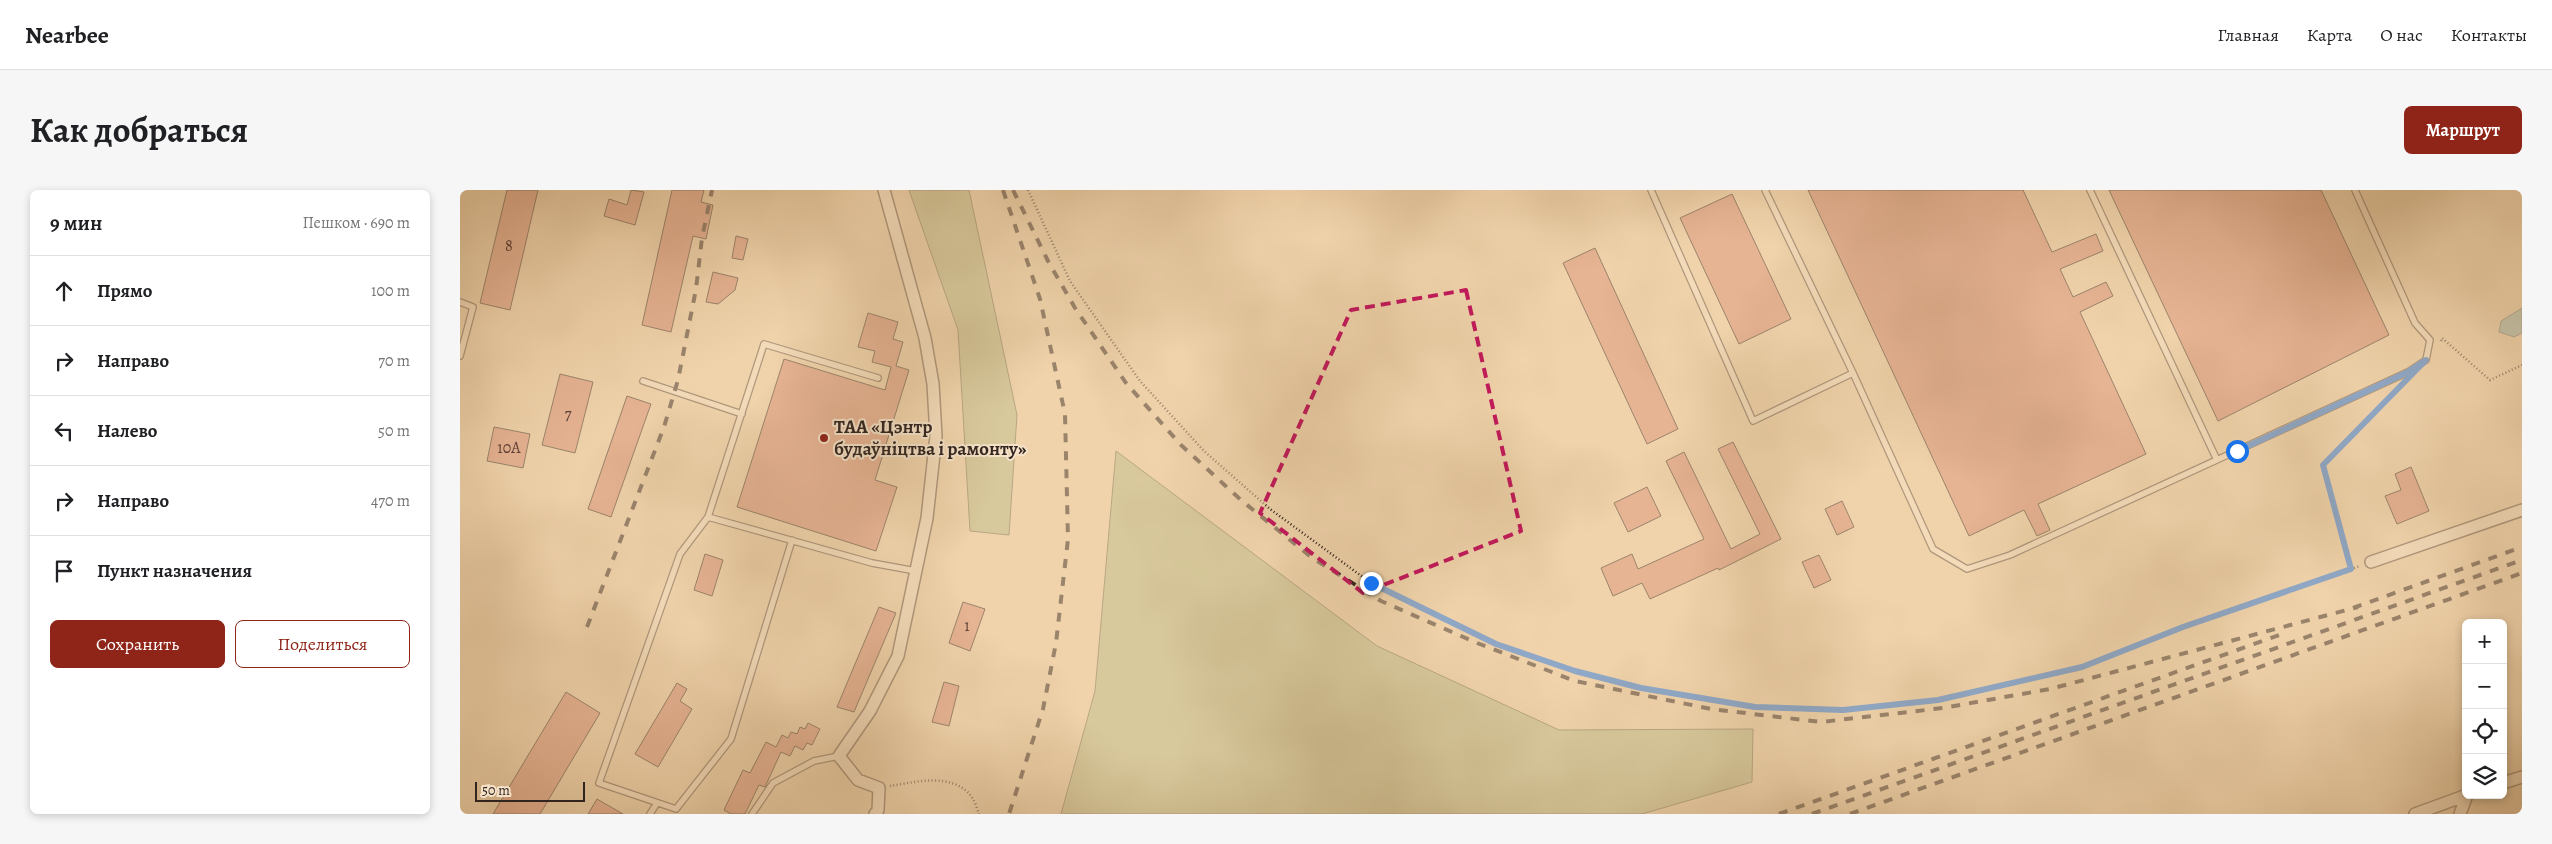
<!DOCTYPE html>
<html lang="ru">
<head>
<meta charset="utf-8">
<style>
	:root { --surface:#fff; --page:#f6f6f6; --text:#202124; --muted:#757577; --line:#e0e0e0; --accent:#8f2418 }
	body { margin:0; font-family:Alegreya,serif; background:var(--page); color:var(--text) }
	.controls { position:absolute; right:15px; bottom:15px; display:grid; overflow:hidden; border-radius:8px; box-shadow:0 2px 8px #0003 }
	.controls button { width:45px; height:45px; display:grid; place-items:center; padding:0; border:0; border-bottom:1px solid var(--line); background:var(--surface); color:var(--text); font:25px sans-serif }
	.scale { position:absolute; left:15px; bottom:12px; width:110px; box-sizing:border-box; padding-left:5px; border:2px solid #322520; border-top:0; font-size:14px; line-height:18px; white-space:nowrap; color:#322520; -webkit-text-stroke:4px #f5e2c8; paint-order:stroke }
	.stop { position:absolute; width:15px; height:15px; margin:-11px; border:4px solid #1a73e8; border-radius:50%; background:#fff }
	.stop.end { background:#1a73e8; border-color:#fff; box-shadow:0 1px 5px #0008 }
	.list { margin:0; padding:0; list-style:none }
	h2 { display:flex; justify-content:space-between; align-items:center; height:65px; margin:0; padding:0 20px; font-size:21px }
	h2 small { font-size:16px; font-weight:400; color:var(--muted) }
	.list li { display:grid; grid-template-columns:32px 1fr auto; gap:15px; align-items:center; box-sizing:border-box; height:70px; padding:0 20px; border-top:1px solid var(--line) }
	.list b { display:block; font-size:19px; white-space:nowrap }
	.list em { font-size:16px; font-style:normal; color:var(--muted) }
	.actions { display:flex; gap:10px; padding:15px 20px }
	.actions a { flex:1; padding:11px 0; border:1px solid var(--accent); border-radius:8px; text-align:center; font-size:18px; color:var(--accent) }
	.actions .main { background:var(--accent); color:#fff }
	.icon { flex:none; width:28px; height:28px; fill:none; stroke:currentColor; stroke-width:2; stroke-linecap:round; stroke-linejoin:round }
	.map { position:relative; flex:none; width:2062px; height:624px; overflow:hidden; border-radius:8px }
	header { display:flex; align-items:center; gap:30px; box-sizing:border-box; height:70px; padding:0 25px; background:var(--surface); border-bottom:1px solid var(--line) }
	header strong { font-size:24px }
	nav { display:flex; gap:28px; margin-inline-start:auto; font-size:18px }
	.intro { display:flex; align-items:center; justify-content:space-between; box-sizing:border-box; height:120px; padding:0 30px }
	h1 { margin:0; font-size:35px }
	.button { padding:12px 22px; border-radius:8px; background:var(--accent); color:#fff; font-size:18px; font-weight:700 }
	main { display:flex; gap:30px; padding:0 30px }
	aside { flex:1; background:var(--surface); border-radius:8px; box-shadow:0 2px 8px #0003 }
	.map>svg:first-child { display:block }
	.green { fill:#babc89; stroke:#767054 }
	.water { fill:#9ab7ac; stroke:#707d74 }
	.building { fill:#da8d77; stroke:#322520 }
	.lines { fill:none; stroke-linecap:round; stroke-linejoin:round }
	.lane-casing { stroke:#625043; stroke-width:8 }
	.street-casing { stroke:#625043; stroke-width:14 }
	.path { stroke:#322520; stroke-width:2.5; stroke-dasharray:1 2.5; stroke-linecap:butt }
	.lane { stroke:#f5e2c8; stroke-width:5.5 }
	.street { stroke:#f5e2c8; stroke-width:11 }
	.rail { stroke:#322520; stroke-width:4; stroke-dasharray:9 9; stroke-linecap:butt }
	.route { stroke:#1a73e8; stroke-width:6 }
	.marked { fill:none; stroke:#c2185b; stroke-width:4; stroke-dasharray:10 6; stroke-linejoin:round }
	.poi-dot { fill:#8f2418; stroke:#f5e2c8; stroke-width:2 }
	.labels { text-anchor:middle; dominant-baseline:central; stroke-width:4; stroke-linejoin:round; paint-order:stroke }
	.number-label { font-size:16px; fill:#5c3f36 }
	.poi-label { font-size:19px; font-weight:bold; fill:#322520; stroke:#f5e2c8; text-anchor:start }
</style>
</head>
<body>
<header>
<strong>Nearbee</strong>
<nav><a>Главная</a><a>Карта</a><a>О нас</a><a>Контакты</a></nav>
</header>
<div class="intro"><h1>Как добраться</h1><a class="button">Маршрут</a></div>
<main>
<aside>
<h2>9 мин<small>Пешком · 690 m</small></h2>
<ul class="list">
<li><svg class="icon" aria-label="ahead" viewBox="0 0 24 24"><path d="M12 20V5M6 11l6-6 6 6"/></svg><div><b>Прямо</b></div><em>100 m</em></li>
<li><svg class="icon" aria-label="right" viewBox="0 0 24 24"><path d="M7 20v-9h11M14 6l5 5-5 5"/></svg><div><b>Направо</b></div><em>70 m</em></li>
<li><svg class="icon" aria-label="left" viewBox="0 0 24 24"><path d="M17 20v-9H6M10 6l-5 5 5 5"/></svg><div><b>Налево</b></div><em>50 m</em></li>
<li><svg class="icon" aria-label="right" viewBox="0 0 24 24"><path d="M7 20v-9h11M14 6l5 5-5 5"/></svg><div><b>Направо</b></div><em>470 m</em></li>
<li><svg class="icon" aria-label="arrive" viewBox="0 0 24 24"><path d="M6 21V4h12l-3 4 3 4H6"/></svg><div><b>Пункт назначения</b></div></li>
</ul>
<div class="actions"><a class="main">Сохранить</a><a>Поделиться</a></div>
</aside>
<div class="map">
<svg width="2062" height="624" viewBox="0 0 2062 624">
	<rect width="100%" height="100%" fill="#f0d3ab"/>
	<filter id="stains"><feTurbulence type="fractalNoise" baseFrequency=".004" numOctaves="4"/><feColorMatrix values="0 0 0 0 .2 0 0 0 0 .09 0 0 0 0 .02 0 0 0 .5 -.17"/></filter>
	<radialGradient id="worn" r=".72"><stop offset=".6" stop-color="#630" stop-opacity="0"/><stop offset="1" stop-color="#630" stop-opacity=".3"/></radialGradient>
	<!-- green -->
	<path class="green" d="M 449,0 L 509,0 L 557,225 L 549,345 L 510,341 L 498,140 Z
		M 656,261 L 917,456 L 1099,540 L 1293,539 L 1292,592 L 1182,624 L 601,624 L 635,501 Z"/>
	<!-- water -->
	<path class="water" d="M 2062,118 L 2062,143 L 2054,147 L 2039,142 L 2041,131 Z"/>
	<!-- building -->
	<path class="building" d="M 47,0 L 78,0 L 50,120 L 20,113 Z
		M 171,0 L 184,2 L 175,35 L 144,26 L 149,9 L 167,15 Z
		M 212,0 L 244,0 L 241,12 L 253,15 L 246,49 L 233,46 L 211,142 L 182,135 Z
		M 1348,0 L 1563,0 L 1592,62 L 1636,44 L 1643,61 L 1600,79 L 1613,107 L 1646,92 L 1653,106 L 1620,122 L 1686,264 L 1578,314 L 1590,340 L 1577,346 L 1564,320 L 1509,346 Z
		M 1649,0 L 1861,0 L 1929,145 L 1758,231 Z
		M 1272,4 L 1331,129 L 1279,154 L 1220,28 Z
		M 276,46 L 288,49 L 283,70 L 272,68 Z
		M 1135,58 L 1218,239 L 1187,254 L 1103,73 Z
		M 253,82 L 278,88 L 275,100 L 258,114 L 246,112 Z
		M 408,123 L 438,132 L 433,149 L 443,152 L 436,176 L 449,180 L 415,290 L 437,297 L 416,361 L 277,317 L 324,169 L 425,200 L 431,177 L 412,172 L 415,161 L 398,157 Z
		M 100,184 L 133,192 L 115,263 L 82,255 Z
		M 167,206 L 191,214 L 151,327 L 128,319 Z
		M 34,237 L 70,244 L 63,278 L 27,271 Z
		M 1273,252 L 1321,349 L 1259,380 L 1258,378 L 1190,409 L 1182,393 L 1153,406 L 1141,378 L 1172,364 L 1178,379 L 1244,349 L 1206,271 L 1224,262 L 1271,359 L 1300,344 L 1258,259 Z
		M 1951,277 L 1969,321 L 1937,334 L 1925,306 L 1941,300 L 1935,284 Z
		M 1187,297 L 1201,326 L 1168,342 L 1154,313 Z
		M 1382,311 L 1394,337 L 1377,345 L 1365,319 Z
		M 245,364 L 263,370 L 252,406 L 234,400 Z
		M 1359,365 L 1371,390 L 1354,398 L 1342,372 Z
		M 503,412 L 525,419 L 510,461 L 489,453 Z
		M 419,417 L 436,423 L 394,522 L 377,517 Z
		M 484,492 L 499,496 L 489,536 L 472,532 Z
		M 217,493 L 227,499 L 220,511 L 232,519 L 198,577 L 175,564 Z
		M 106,502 L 140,523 L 80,624 L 33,624 Z
		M 348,533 L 360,539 L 352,555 L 347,553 L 343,560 L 335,556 L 330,566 L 321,562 L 305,597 L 299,595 L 285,624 L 271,624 L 264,620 L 283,580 L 290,583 L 306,552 L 316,557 L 322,545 L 328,548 L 331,542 L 337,544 L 340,537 L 345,539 Z
		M 137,609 L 163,624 L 128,624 Z"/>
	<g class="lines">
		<defs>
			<path id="lane" d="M 1191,0 L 1293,231 L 1393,183
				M 1305,0 L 1393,183 L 1473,359 L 1507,379 L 1550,365 L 1948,182 L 1966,170 L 1970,150 L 1955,133 L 1895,0
				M 1630,0 L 1757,270
				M 0,112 L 13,117 L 0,166
				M 418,188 L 304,154 L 248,327 L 412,373 L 456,381
				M 183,191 L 282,224
				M 248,327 L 220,364 L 139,593 L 216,619 L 271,549 L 332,350
				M 190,624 L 197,613
				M 292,624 L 313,593 L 354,571 L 379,566"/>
			<path id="street" d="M 1911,372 L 2062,320
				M 2043,593 L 2062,587
				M 415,624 L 418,620 L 419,598 L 398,590 L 379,566 L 410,521 L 438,466 L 467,328 L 476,246 L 473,194 L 465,148 L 424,0
				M 1955,624 L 2007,605
				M 2000,624 L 2007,605"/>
		</defs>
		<!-- lane casing -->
		<use href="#lane" class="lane-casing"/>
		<!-- street casing -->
		<use href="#street" class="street-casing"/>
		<!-- path -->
		<path class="path" d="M 568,0 L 610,91 L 680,191 L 744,261 L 810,319 L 911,393 L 1036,455 L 1115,481 L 1181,498 L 1295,517 L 1383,520 L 1479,510 L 1622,477 L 1723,437 L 1900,376
			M 1981,151 L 1982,148 L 2030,190 L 2062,175
			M 1891,379 L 1863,275 L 1940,198
			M 430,596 C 456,592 492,582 511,606 C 515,611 517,619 519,624"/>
		<!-- lane -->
		<use href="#lane" class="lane"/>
		<!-- street -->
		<use href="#street" class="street"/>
		<!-- rail -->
		<path class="rail" d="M 543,0 L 580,109 L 605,224 L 608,349 L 596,453 L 583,519 L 549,624
			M 553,0 L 588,71 L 615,118 L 666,193 L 721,255 L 781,310 L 851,367 L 921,411 L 1017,453 L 1115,491 L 1251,519 L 1361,532 L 1483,518 L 1590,499 L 1898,417
			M 1893,418 L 2062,357
			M 127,437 L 204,237 L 218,190 L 236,99 L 242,48 L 252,0
			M 1319,624 L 1822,444
			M 1352,624 L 2062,370
			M 1390,624 L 2062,383"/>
	</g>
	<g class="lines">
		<!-- route -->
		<path class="route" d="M 911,393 L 1036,454 L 1115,481 L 1181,498 L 1295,517 L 1383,520 L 1478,510 L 1622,477 L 1723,437 L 1891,379 L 1863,275 L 1966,170 L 1948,182 L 1777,261"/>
	</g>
	<!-- marked area -->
	<path d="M0 0H2062V624H0ZM 1006,100 L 1061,341 L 903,403 L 800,323 L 891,120 Z" fill="#f0d3ab" fill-opacity=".55" fill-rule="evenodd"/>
	<path class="marked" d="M 1006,100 L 1061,341 L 903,403 L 800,323 L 891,120 Z"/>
	<!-- markers -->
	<circle class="poi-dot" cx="364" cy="248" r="5"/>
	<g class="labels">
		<!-- number labels -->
		<g class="number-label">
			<text x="49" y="56">8</text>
			<text x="108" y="224">7</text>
			<text x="49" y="258">10А</text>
			<text x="507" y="436">1</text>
		</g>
		<!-- poi labels -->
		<g class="poi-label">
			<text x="374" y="237">ТАА «Цэнтр<tspan x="374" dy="22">будаўніцтва і рамонту»</tspan></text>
		</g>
	</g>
	<rect width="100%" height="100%" filter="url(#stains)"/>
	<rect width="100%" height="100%" fill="url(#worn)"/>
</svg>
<div class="controls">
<button>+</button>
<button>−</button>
<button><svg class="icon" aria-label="locate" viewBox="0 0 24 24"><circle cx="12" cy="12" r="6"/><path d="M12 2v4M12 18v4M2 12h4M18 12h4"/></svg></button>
<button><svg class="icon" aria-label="layers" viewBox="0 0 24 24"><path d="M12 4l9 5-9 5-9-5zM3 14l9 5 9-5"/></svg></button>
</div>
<div class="scale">50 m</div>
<div class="stop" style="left:1777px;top:261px"></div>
<div class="stop end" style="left:911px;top:393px"></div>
</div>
</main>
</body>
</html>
